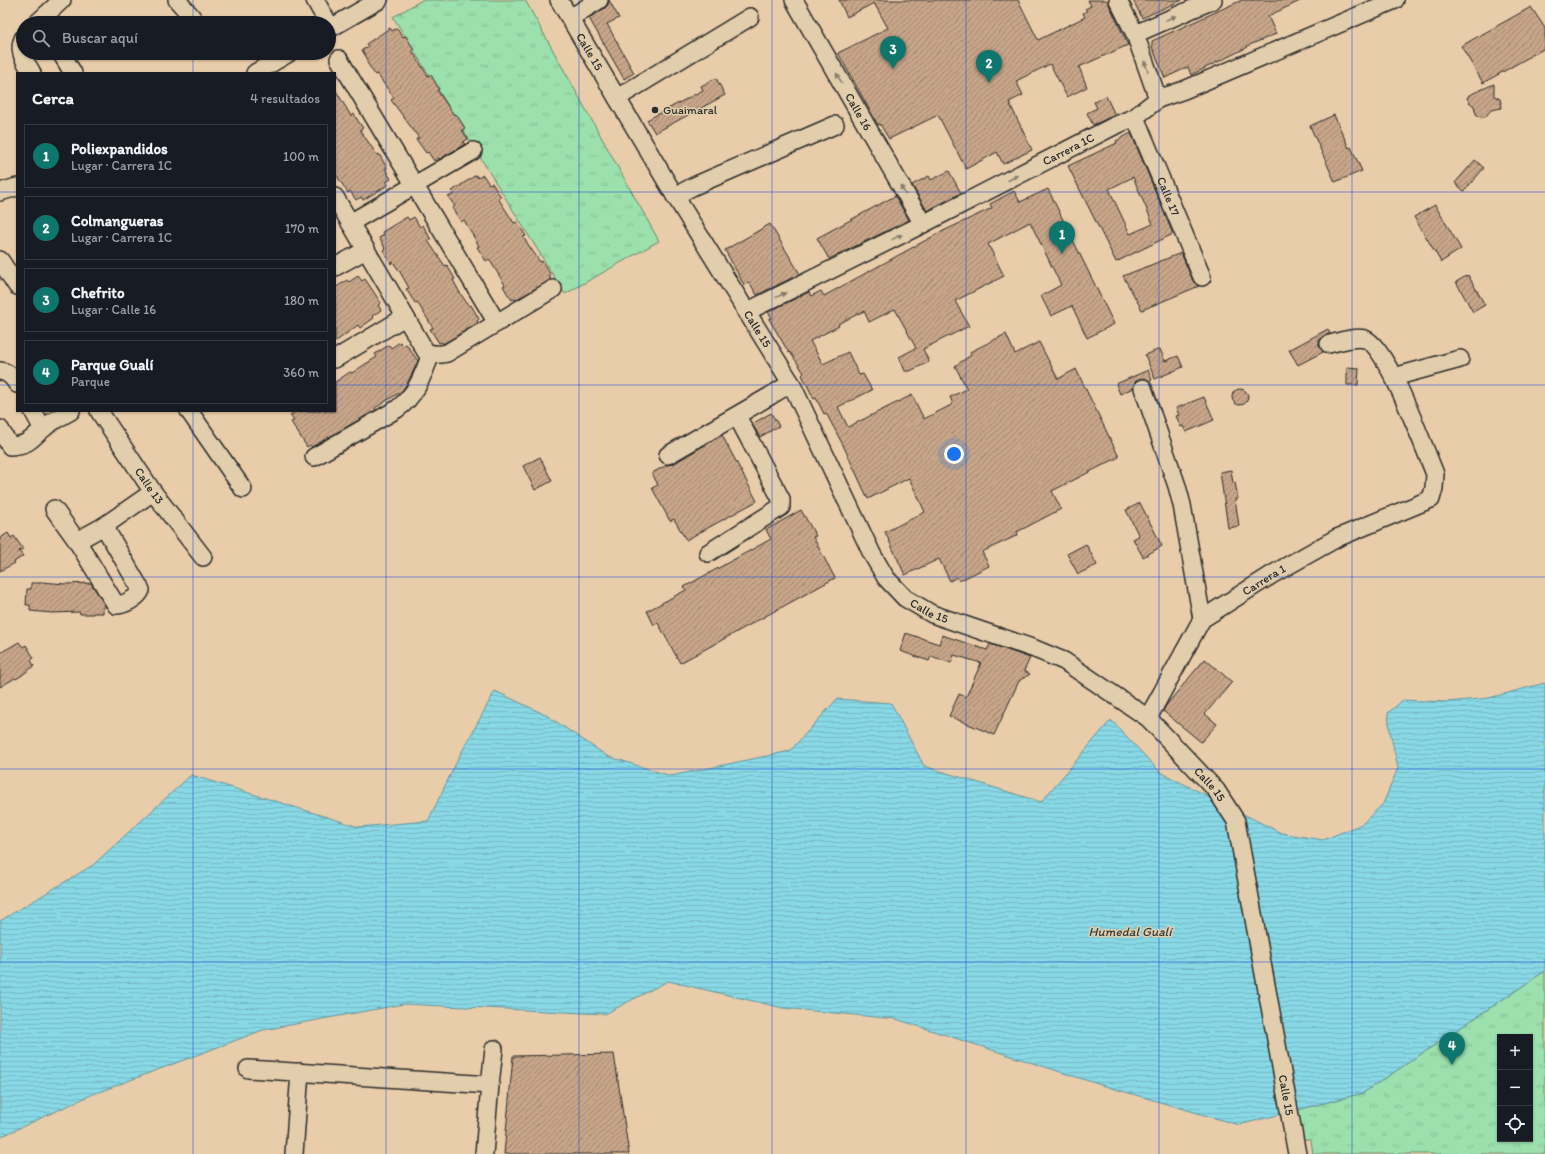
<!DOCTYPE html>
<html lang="es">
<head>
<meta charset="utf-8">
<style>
	:root { --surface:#171b24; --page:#242831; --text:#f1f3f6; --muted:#9ea1a6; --line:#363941; --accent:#0f766e }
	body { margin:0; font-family:Itim,sans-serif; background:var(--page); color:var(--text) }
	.controls { position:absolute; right:12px; bottom:12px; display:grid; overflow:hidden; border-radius:0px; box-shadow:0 1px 3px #0004 }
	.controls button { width:36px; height:36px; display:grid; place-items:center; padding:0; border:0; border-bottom:1px solid var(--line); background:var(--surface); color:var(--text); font:20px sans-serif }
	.you { position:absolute; left:954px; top:454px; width:14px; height:14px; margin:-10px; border:3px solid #fff; border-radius:50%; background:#1a73e8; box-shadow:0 0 0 6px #1a73e833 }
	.badge { display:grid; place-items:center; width:26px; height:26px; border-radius:50%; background:var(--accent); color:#fff; font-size:13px; font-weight:700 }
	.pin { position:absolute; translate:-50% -33px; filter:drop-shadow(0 1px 2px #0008) }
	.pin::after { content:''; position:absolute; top:21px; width:14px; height:12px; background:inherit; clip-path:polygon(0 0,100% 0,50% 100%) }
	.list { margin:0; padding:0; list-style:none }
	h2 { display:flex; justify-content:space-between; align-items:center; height:52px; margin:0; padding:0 16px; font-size:17px }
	h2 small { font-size:13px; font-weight:400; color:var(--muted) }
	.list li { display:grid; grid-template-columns:26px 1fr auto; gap:12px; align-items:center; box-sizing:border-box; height:64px; margin:0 8px 8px; padding:0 8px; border:1px solid var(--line); border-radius:0px }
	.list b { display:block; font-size:15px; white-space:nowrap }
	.list p { margin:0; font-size:13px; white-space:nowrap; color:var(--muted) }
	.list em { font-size:13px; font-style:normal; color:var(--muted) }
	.icon { flex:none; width:22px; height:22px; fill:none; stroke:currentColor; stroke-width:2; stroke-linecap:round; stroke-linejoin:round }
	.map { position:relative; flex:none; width:1545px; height:1154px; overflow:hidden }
	.search { position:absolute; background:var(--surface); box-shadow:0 1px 3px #0004; left:16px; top:16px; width:320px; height:44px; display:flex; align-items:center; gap:10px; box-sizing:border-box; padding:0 14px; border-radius:22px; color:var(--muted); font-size:15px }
	.panel { position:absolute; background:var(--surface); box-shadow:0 1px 3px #0004; left:16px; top:72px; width:320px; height:340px; border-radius:0px }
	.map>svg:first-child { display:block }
	.park { fill:url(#park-tufts); stroke:#63866c; fill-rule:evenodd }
	.water { fill:url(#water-rules); stroke:#63939b }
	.building { fill:url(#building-hatch); stroke:#2b2b2b; fill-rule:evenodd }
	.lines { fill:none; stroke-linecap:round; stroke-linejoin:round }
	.minor-casing { stroke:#2b2b2b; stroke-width:20 }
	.minor { stroke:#e2ceac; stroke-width:17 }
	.oneway { fill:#867c6c }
	.grid { fill:none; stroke:#1d4ed8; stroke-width:1; stroke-opacity:0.55 }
	.poi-dot { fill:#2b2b2b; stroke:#e2ceac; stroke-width:1.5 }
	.labels { text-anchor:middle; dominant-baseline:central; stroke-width:3; stroke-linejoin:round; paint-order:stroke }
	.street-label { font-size:12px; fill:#2b2b2b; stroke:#e2ceac }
	.poi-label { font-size:12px; fill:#2b2b2b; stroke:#e2ceac; text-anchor:start }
	.water-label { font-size:13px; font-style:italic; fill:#343c3e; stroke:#e2ceac }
</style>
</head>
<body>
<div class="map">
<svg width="1545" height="1154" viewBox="0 0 1545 1154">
	<defs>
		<pattern id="park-tufts" width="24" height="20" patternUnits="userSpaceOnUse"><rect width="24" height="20" fill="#9be0ad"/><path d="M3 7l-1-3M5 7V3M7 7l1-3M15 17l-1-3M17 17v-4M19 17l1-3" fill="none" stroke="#86c095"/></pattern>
		<pattern id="water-rules" width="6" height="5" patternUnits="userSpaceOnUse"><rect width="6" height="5" fill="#88d8e5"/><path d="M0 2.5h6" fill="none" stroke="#76bac5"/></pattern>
		<pattern id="building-hatch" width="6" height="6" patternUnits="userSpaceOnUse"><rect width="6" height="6" fill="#c7a589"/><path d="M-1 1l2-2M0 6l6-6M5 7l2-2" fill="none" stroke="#a28770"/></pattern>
	</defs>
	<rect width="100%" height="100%" fill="#e9cdaa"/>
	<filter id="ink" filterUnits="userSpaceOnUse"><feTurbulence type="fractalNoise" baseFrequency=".025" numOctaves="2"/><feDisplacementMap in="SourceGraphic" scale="8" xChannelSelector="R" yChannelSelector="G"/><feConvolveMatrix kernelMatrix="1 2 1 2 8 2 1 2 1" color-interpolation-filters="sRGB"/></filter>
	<g filter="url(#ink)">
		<!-- park -->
		<path class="park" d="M 422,0 L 525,0 L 659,241 L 565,294 L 393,17 Z
			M 1545,971 L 1545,1154 L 1313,1154 L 1311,1140 L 1294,1140 L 1297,1110 L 1363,1093 ZM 1500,1037 L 1530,1037 L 1530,1139 L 1500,1139 Z"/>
		<!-- water -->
		<path class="water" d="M 1545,683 L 1545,971 L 1363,1093 L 1239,1125 L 1098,1084 L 896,1019 L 783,1008 L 668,981 L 605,1014 L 404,1004 L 263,1030 L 91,1095 L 0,1137 L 0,921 L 93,865 L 191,775 L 359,827 L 428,821 L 459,757 L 495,691 L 546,715 L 607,756 L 671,776 L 790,751 L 837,699 L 891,703 L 924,766 L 1041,802 L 1111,720 L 1160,772 L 1281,833 L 1323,840 L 1362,824 L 1383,804 L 1398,768 L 1390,732 L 1388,713 L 1403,700 L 1447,702 L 1489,698 Z"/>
		<!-- building -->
		<path class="building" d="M 609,0 L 619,18 L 607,24 L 634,73 L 624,79 L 589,18 L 605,8 L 608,5 Z
			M 839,0 L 1018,0 L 1038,40 L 1085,17 L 1083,13 L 1087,11 L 1085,9 L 1091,6 L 1088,0 L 1107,0 L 1128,45 L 1079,67 L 1087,87 L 1067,97 L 1050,64 L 1016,81 L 1023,95 L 1009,102 L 1032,150 L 1003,164 L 997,152 L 966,169 L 938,115 L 889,139 L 880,124 L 878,125 L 838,53 L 888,28 L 874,3 L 847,17 Z
			M 1133,0 L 1182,0 L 1142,18 Z
			M 1242,0 L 1302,0 L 1268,16 L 1276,34 L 1247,46 L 1248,47 L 1191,75 L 1188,67 L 1165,78 L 1152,47 L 1152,41 Z
			M 1531,7 L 1545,28 L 1545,48 L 1483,83 L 1461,46 Z
			M 390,28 L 392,31 L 397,28 L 403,37 L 406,36 L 414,50 L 412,51 L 428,76 L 431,75 L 439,89 L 437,90 L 454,115 L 456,114 L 465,128 L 462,130 L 468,139 L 463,142 L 465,144 L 440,159 L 439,158 L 434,161 L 428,152 L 426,153 L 416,139 L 419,138 L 391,100 L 394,98 L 377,74 L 375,75 L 366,61 L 368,60 L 362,50 L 368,47 L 366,44 Z
			M 716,78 L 725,95 L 655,133 L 647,120 L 703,90 L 701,86 Z
			M 1494,84 L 1494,96 L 1500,99 L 1502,108 L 1491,110 L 1485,117 L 1480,117 L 1476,114 L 1474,106 L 1469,102 L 1467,98 L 1469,95 Z
			M 335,89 L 351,116 L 354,114 L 358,121 L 363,128 L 360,130 L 377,155 L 379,154 L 387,168 L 385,169 L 391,179 L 386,182 L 388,185 L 363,200 L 361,197 L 356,200 L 350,191 L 348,193 L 335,173 Z
			M 1106,96 L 1115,115 L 1093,125 L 1087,113 L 1097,108 L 1094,102 Z
			M 1334,115 L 1349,148 L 1351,147 L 1362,171 L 1335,182 L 1310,126 Z
			M 1131,133 L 1173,234 L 1116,262 L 1068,166 L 1117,143 L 1116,141 ZM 1133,177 L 1153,224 L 1130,234 L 1109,189 Z
			M 1475,160 L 1484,168 L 1464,191 L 1455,183 Z
			M 949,171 L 961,193 L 927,211 L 912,185 L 929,176 L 931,180 Z
			M 476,175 L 478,178 L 483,175 L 489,184 L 492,183 L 501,197 L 498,198 L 507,212 L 514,223 L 517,222 L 526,236 L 523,237 L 540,262 L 542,261 L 551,275 L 549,276 L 551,280 L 515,300 L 514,299 L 512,300 L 507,293 L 503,286 L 505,285 L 489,259 L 486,261 L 477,247 L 479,246 L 464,220 L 461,222 L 452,208 L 455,206 L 448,197 L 454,194 L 452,191 Z
			M 1048,189 L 1114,324 L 1087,338 L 1072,306 L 1051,316 L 1041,296 L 1061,285 L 1030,222 L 988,244 L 1004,276 L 955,301 L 969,326 L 923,349 L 929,362 L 910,371 L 905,371 L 899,357 L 916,348 L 895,309 L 869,322 L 864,311 L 838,324 L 839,326 L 810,341 L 823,364 L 848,352 L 859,375 L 863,374 L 872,390 L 838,407 L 848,427 L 912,395 L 924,419 L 953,404 L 950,397 L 967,389 L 955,366 L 971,355 L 970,352 L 1006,334 L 1015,354 L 1039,342 L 1058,379 L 1076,369 L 1119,457 L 1052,491 L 1061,509 L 1017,532 L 1018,535 L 982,552 L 989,566 L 959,581 L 957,577 L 950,581 L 939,559 L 905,575 L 885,532 L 925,512 L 909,478 L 868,499 L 843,445 L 826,413 L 824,414 L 816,398 L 814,399 L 802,375 L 804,373 L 790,352 L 789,353 L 769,319 L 772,318 L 768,312 L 809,292 L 811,296 L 821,291 L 824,296 L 939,233 L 992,208 L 990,204 L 1014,191 L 1020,202 Z
			M 895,196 L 909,220 L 829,259 L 817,238 Z
			M 1435,205 L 1461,249 L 1441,262 L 1414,217 Z
			M 407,217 L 409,220 L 414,217 L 420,227 L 423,225 L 431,240 L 428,241 L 445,266 L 447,265 L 455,279 L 453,280 L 460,293 L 469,306 L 471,305 L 479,319 L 477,321 L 478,323 L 443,344 L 442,342 L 439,343 L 430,329 L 433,328 L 427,318 L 417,302 L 415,303 L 406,289 L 409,288 L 400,272 L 393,262 L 391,264 L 383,250 L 385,248 L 379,238 L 384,235 L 382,232 Z
			M 770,224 L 800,274 L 757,295 L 749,282 L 744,285 L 725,250 Z
			M 1181,253 L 1193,281 L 1199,286 L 1142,310 L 1123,276 Z
			M 1468,275 L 1485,305 L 1473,312 L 1456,282 Z
			M 358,276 L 362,281 L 365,279 L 381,303 L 378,305 L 381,310 L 372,316 L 374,318 L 360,328 L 358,325 L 335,342 L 335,288 L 347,280 L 349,282 Z
			M 1328,329 L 1330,334 L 1323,336 L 1319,341 L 1319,346 L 1323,352 L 1298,365 L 1289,350 Z
			M 400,342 L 403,346 L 406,344 L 418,361 L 409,380 L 402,391 L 375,408 L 376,410 L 312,447 L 310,445 L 307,447 L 291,422 L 294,421 L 290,415 L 297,411 L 335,411 L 335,382 L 350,372 L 352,373 L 364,365 L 377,357 L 375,354 L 389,345 L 391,348 Z
			M 1160,349 L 1165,361 L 1178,356 L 1183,367 L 1155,379 L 1145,355 Z
			M 1347,367 L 1359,368 L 1358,385 L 1347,385 Z
			M 1148,370 L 1152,380 L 1150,381 L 1144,378 L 1139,379 L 1135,382 L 1133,388 L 1120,394 L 1116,384 Z
			M1232 397a8 8 0 1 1 16 0a8 8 0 1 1-16 0Z
			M 1204,397 L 1214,420 L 1186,432 L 1183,426 L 1181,427 L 1176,416 L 1179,415 L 1176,408 Z
			M 771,413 L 779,426 L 760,437 L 752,424 Z
			M 722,435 L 757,501 L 686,540 L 674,519 L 670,521 L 652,488 L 658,485 L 652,473 L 667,465 L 673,464 Z
			M 540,457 L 552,481 L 535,490 L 523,466 Z
			M 1231,470 L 1233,483 L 1235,482 L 1238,499 L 1235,499 L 1239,526 L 1228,528 L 1220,472 Z
			M 1140,503 L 1162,546 L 1143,557 L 1133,539 L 1139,536 L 1126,510 Z
			M 801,510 L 816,536 L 813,537 L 835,578 L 680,663 L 658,623 L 654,625 L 647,611 L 686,590 L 684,587 L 771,539 L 766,530 Z
			M 8,533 L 11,538 L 14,536 L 23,549 L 19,551 L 23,556 L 14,562 L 15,563 L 0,571 L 0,538 Z
			M 1086,544 L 1097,565 L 1078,574 L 1067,554 Z
			M 41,582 L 66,584 L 91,583 L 106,607 L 103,607 L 103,613 L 93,613 L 93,614 L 80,614 L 80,612 L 52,613 L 30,611 L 30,605 L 26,605 L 27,589 L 31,589 L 31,583 L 41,583 Z
			M 906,633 L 939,644 L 942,635 L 987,650 L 990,644 L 1030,658 L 1024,671 L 1030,674 L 1019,681 L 994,735 L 949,716 L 959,694 L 966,697 L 981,663 L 954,655 L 951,663 L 931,656 L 929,661 L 900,651 Z
			M 19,642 L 23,647 L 26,645 L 34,658 L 31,660 L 34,666 L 21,676 L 16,679 L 15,678 L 0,687 L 0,653 Z
			M 1205,659 L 1232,682 L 1205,714 L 1217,724 L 1201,742 L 1163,711 L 1167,704 Z
			M 614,1054 L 629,1154 L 504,1154 L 513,1056 Z"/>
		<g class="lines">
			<defs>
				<g id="minor">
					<path d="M 177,0 L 192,17"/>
					<path d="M 315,0 L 328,23"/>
					<path id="s1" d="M 559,0 L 675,196 L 791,383 L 872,554 L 886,578 L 905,598 L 932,614 L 1035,649 L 1064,661 L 1148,718 L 1216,790 L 1236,821 L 1297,1154"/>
					<path id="s2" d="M 794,0 L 923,224"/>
					<path d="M 1118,0 L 1135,34 L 1158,99"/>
					<path d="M 570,18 L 599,0"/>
					<path d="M 37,23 L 62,0"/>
					<path d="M 329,29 L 379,0"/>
					<path d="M 1135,34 L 1213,0"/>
					<path d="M 23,39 C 17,52 26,62 32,73"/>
					<path d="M 61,53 L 73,73"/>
					<path d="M 339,59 L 497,323"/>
					<path d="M 255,73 L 289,53"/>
					<path d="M 617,98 L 750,17"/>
					<path id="s3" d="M 1135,117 L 1202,277"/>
					<path d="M 0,192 L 17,187"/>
					<path d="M 675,196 L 694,186 L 835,125"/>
					<path d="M 335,197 L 426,352 C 433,355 439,355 447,353 L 553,289"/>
					<path d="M 350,223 L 473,151"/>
					<path d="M 0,260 L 17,286"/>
					<path d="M 335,267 L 366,250"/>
					<path id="s4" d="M 746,312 L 923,224 L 1112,127 L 1135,117 L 1158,99 L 1184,90 L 1395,0"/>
					<path d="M 335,359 L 405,317"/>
					<path d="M 0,371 C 8,372 13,377 17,384"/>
					<path d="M 1394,377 L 1460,359"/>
					<path d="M 1143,388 L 1177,486 L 1182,505 L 1202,619"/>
					<path d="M 33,411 L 43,429"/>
					<path id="s5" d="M 99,411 L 153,492 L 203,557"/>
					<path d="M 189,411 L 243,489"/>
					<path d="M 0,429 L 10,446 C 30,445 30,439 44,428 C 52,421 62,416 71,411"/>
					<path d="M 668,455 L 770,396 L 791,383"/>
					<path d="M 314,457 L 397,409 C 417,394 422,377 431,354"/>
					<path d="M 54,509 L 77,541 L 116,605 C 124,605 138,598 141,590 L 104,526 L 153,492"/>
					<path d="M 77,541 L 104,526"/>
					<path d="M 708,553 L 781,507 L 781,499 L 737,416"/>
					<path id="s6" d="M 1148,718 L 1202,619 L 1273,574 L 1337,538 L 1431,499 L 1434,488 L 1435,474 C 1425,450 1387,346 1365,339 C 1354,336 1340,342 1329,344"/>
					<path d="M 248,1069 L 490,1085"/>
					<path d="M 294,1154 L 300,1072"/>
					<path d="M 484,1154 L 490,1085 L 494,1049"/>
				</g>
			</defs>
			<!-- minor casing -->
			<use href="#minor" class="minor-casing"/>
			<!-- minor -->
			<use href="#minor" class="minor"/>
		</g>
		<!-- one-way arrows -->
		<defs><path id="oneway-solid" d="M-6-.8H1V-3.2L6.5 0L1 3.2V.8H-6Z"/></defs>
		<g class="oneway">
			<use href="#oneway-solid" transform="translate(1171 18) rotate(-23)"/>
			<use href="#oneway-solid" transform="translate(1146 66) rotate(-110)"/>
			<use href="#oneway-solid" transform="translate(839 78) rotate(-120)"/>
			<use href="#oneway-solid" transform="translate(1013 178) rotate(-27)"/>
			<use href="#oneway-solid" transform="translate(903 190) rotate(-120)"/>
			<use href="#oneway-solid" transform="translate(897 237) rotate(-26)"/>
			<use href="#oneway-solid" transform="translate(781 295) rotate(-26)"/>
		</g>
	</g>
	<!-- grid -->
	<path class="grid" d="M 193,0 L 193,23M 386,0 L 386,1154M 579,0 L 579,1154M 772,0 L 772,1154M 966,0 L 966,1154M 1159,0 L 1159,1154M 1352,0 L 1352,1154M 193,53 L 193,73M 0,192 L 17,192M 335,192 L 1545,192M 0,385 L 17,385M 335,385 L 1545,385M 193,411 L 193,1154M 0,577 L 1545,577M 0,769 L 1545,769M 0,962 L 1545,962"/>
	<!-- markers -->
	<circle class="poi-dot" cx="655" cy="110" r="4"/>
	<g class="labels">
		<!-- street labels -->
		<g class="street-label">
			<text stroke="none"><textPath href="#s1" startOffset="60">Calle 15</textPath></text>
			<text stroke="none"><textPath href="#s2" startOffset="129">Calle 16</textPath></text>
			<text stroke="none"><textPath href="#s4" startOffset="361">Carrera 1C</textPath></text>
			<text stroke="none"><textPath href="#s3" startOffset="86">Calle 17</textPath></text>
			<text stroke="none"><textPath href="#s1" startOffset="384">Calle 15</textPath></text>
			<text stroke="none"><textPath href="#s5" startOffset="90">Calle 13</textPath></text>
			<text stroke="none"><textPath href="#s6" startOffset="186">Carrera 1</textPath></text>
			<text stroke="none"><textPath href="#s1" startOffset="720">Calle 15</textPath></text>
			<text stroke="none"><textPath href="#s1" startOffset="1056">Calle 15</textPath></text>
			<text stroke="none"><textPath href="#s1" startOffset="1380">Calle 15</textPath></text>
		</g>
		<!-- poi labels -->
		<g class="poi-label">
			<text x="663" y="110">Guaimaral</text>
		</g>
		<!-- water labels -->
		<g class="water-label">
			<text x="1130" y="931">Humedal Gualí</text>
		</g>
	</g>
</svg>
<div class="controls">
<button>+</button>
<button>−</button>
<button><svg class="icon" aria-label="locate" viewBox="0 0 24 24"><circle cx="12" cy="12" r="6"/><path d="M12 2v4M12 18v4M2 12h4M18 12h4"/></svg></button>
</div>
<div class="you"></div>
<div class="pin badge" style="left:1062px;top:254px">1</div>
<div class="pin badge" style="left:989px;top:83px">2</div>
<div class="pin badge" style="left:893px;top:69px">3</div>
<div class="pin badge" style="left:1452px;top:1065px">4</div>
<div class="search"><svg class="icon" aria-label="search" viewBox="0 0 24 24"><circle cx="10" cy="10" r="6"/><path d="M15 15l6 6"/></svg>Buscar aquí</div>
<section class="panel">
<h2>Cerca<small>4 resultados</small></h2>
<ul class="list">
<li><span class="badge">1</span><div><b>Poliexpandidos</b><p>Lugar · Carrera 1C</p></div><em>100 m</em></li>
<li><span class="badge">2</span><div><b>Colmangueras</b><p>Lugar · Carrera 1C</p></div><em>170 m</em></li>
<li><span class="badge">3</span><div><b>Chefrito</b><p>Lugar · Calle 16</p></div><em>180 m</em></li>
<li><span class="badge">4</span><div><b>Parque Gualí</b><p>Parque</p></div><em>360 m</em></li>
</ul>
</section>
</div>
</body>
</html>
